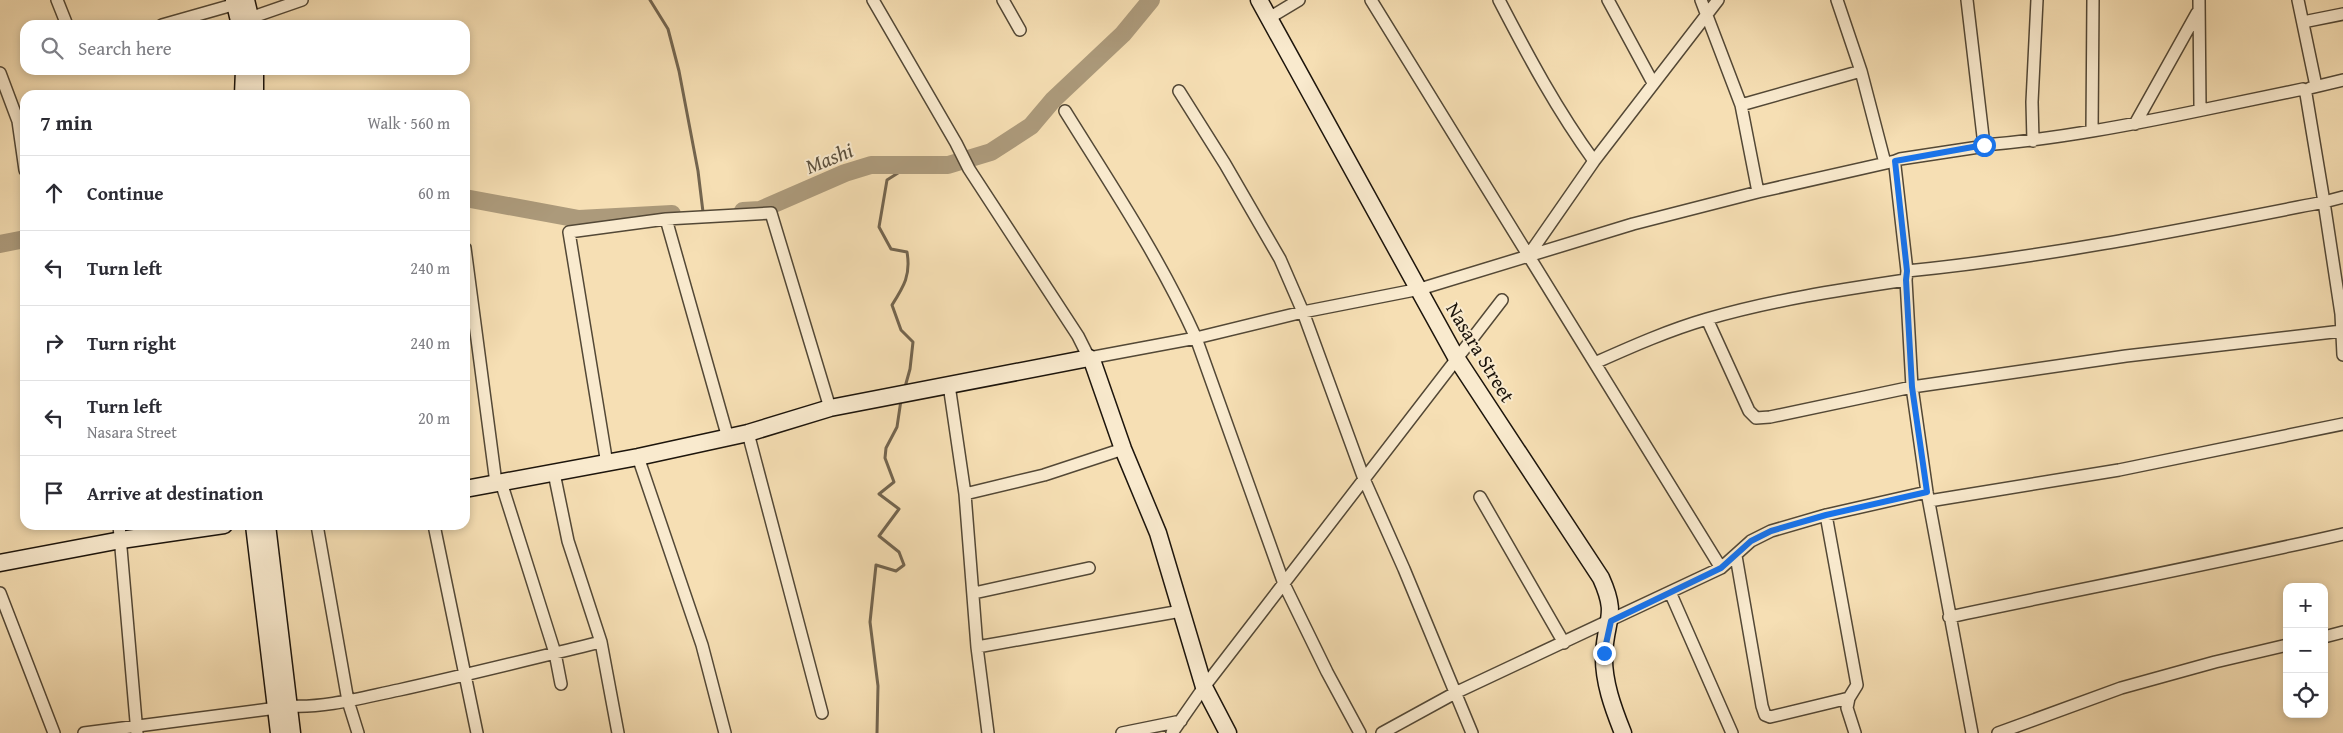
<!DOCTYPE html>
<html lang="en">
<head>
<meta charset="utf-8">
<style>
	:root { --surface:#fff; --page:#f7f7f7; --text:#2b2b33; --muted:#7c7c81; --line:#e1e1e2 }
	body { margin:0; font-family:"Gentium Book Plus",serif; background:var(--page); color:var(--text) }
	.controls { position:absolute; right:15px; bottom:15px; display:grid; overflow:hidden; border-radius:10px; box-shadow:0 2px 8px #0003 }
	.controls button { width:45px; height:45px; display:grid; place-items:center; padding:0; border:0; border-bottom:1px solid var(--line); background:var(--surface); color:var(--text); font:25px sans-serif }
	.stop { position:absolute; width:15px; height:15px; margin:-11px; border:4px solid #1a73e8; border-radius:50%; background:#fff }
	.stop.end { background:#1a73e8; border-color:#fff; box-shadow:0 1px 5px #0008 }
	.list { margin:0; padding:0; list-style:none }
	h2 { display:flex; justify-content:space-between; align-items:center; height:65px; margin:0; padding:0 20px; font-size:21px }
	h2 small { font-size:16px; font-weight:400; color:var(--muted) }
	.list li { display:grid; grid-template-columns:32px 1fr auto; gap:15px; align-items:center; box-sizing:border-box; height:75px; padding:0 20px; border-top:1px solid var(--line) }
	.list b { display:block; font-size:19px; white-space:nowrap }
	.list p { margin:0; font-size:16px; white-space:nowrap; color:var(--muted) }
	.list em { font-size:16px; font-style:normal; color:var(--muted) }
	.icon { flex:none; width:28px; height:28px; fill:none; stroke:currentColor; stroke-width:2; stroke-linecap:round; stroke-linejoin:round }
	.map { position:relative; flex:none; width:2343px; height:733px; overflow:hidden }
	.search { position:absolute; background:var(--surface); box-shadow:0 2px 8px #0003; left:20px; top:20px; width:450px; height:55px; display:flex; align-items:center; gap:12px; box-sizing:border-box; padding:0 18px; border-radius:15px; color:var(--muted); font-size:19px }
	.panel { position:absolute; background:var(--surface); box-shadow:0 2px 8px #0003; left:20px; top:90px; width:450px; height:440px; border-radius:15px }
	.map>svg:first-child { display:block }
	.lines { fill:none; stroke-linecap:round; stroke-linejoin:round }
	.stream { stroke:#73654f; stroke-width:3 }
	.river { stroke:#ac9a7b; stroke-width:18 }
	.street-casing { stroke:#534836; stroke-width:14 }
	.secondary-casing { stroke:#1d150c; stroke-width:19 }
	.street { stroke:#f9eace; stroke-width:11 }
	.secondary { stroke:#f9eace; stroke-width:16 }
	.route { stroke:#1a73e8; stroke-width:6 }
	.labels { text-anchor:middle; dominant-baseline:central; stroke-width:4; stroke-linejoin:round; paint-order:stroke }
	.street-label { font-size:20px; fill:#1d150c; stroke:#f9eace }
	.water-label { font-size:21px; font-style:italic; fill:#5d513e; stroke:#f9eace }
</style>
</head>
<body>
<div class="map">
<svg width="2343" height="733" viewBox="0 0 2343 733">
	<rect width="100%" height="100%" fill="#f6dfb4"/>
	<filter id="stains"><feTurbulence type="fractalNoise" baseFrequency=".004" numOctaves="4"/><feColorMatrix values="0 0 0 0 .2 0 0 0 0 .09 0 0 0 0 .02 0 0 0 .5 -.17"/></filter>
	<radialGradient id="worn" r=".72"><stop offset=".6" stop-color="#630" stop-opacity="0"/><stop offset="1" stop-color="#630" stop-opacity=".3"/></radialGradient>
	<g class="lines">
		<!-- stream -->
		<path class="stream" d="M 650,0 L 668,29 L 679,71 L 698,171 L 703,212
			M 905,387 L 910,369 L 913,342 L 901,330 L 892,305 C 904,286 911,275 907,252 L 891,249 L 879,227 L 887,180 L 909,166
			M 877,733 L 878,686 L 870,622 L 876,565 L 896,571 L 904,565 L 899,552 L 879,536 L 899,509 L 879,494 L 894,482 L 885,458 L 886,448 L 897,427 L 901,400"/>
		<!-- river -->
		<path class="river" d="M 465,198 L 579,219 L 672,214
			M 743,211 L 760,210 L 845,173 L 871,165 L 948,165 L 991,152 L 1031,126 L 1053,100 L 1123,34 L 1151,0
			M 0,244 L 25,239"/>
		<defs>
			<path id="street" d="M 57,0 L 67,25
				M 873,0 L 956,143 L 969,169 L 1078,336 L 1089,358 L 1196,338 L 1303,312 L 1420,289 L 1633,224 L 1758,192 L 1895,161
				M 1003,0 L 1020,30
				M 1371,0 C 1487,190 1606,378 1721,568
				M 1499,0 C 1528,56 1557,110 1594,161
				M 1608,0 L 1653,83
				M 1701,0 L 1741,105 L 1758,192
				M 1837,0 L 1861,71 L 1885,163
				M 1967,0 L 1984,145 L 1979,147 L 1900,159 L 1895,161 L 1895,166 L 1907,271 L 1906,280 L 1912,387 L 1927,492 L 1972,733
				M 2199,0 L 2200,105 L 2202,110 L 2303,89 L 2306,94 L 2324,202 L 2343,197
				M 2298,0 L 2316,86
				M 250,18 L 302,0
				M 1269,18 L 1299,0
				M 2303,22 L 2343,14
				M 162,25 L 236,4
				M 0,73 L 18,121 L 25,170
				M 2310,88 L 2343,80
				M 1179,91 L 1225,164 L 1280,259 L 1303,312 L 1364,479 L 1404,569 L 1472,733
				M 1741,105 L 1861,71
				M 1065,111 C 1111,185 1160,258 1196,338 L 1284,584 L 1327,672 L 1360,733
				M 2135,124 L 2197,13
				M 2092,131 L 2093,0
				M 2033,141 L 2032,102 L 2037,0
				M 1984,145 C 2057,139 2130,125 2202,110
				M 666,219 L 728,438
				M 465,248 L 496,483
				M 1528,256 L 1594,161 L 1718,0
				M 1907,271 C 2048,257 2186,229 2324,202 L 2341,314 L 2343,355
				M 1707,319 L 1749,411 L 1756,418 L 1770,417 L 1912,387 L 2126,356 L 2342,331
				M 1597,362 C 1633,346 1669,330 1707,319 C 1772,300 1839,290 1906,280
				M 949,385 L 965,494 L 977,647 L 988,733
				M 748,433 L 822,713
				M 638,457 L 702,645 L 725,733
				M 607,464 L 569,232 L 666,219 L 771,213 L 830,408
				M 554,473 L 568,541 L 601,642 L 618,733
				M 501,482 L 555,653 L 561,684
				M 965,494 L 1044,475 L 1123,449
				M 1480,497 L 1564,643
				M 1929,501 L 2119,470 L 2343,424
				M 1826,515 L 1857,685 L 1849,698 L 1847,708 L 1855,733
				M 119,525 L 137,733
				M 317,525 L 348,701 L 358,733
				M 434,525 L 477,733
				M 1736,556 L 1762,706 L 1765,715 L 1770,717 L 1849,698
				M 1670,592 L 1732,733
				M 0,593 L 54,733
				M 974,593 L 1089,568
				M 1949,617 C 2081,589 2212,564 2343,534
				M 2324,637 L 2343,632
				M 977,647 L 1181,611
				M 290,706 C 326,708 364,697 399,690 C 467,675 534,658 601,642
				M 84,733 L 277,708
				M 1122,733 L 1181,721
				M 1172,733 L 1204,687 L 1502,300
				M 1382,733 L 1455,693 L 1721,568 L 1751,541 L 1771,531 L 1826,515 L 1927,492
				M 1998,733 L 2121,688 L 2215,662 L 2287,645"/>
			<path id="secondary" d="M 234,0 L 240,25
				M 246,0 L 252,25
				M 1259,0 L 1457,359 L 1601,578 C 1618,616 1606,617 1604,654 C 1603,681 1613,708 1623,733
				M 255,70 L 255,95
				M 243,95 L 244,70
				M 465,489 L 638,457 L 748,433 L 830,408 L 1089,358 L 1093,363 L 1123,449 L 1158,533 L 1204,687 L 1228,733
				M 254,525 L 279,733
				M 267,525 L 292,733
				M 0,563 L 121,540 L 224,525"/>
		</defs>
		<!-- street casing -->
		<use href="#street" class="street-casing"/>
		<!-- secondary casing -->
		<use href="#secondary" class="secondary-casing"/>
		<!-- street -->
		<use href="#street" class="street"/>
		<!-- secondary -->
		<use href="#secondary" class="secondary"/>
	</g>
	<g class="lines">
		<!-- route -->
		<path class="route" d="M 1604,653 L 1611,621 L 1721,568 L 1751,541 L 1771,531 L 1826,515 L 1927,492 L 1912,387 L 1906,280 L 1907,271 L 1895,161 L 1984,145"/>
	</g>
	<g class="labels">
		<!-- street labels -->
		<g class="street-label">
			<text transform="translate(1481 352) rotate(59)">Nasara Street</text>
		</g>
		<!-- water labels -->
		<g class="water-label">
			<text transform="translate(829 158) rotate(-22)">Mashi</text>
		</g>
	</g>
	<rect width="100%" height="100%" filter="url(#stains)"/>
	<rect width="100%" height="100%" fill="url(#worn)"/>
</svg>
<div class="controls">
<button>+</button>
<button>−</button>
<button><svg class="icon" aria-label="locate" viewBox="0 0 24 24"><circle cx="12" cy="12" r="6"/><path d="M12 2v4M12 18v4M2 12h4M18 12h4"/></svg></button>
</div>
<div class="stop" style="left:1984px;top:145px"></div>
<div class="stop end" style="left:1604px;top:653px"></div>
<div class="search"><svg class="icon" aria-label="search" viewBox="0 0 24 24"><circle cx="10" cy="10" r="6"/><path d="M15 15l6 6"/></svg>Search here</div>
<section class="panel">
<h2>7 min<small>Walk · 560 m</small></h2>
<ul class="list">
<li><svg class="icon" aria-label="ahead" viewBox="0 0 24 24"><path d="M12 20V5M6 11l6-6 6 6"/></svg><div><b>Continue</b></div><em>60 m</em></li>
<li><svg class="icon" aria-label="left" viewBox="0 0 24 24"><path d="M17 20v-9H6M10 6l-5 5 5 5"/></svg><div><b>Turn left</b></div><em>240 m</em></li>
<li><svg class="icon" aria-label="right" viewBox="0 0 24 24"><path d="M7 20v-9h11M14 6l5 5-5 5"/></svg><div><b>Turn right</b></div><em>240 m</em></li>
<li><svg class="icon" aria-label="left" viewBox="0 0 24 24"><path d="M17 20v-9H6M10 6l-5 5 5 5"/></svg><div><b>Turn left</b><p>Nasara Street</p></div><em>20 m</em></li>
<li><svg class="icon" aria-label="arrive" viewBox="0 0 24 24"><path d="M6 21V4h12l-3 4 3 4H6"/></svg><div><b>Arrive at destination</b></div></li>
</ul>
</section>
</div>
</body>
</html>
